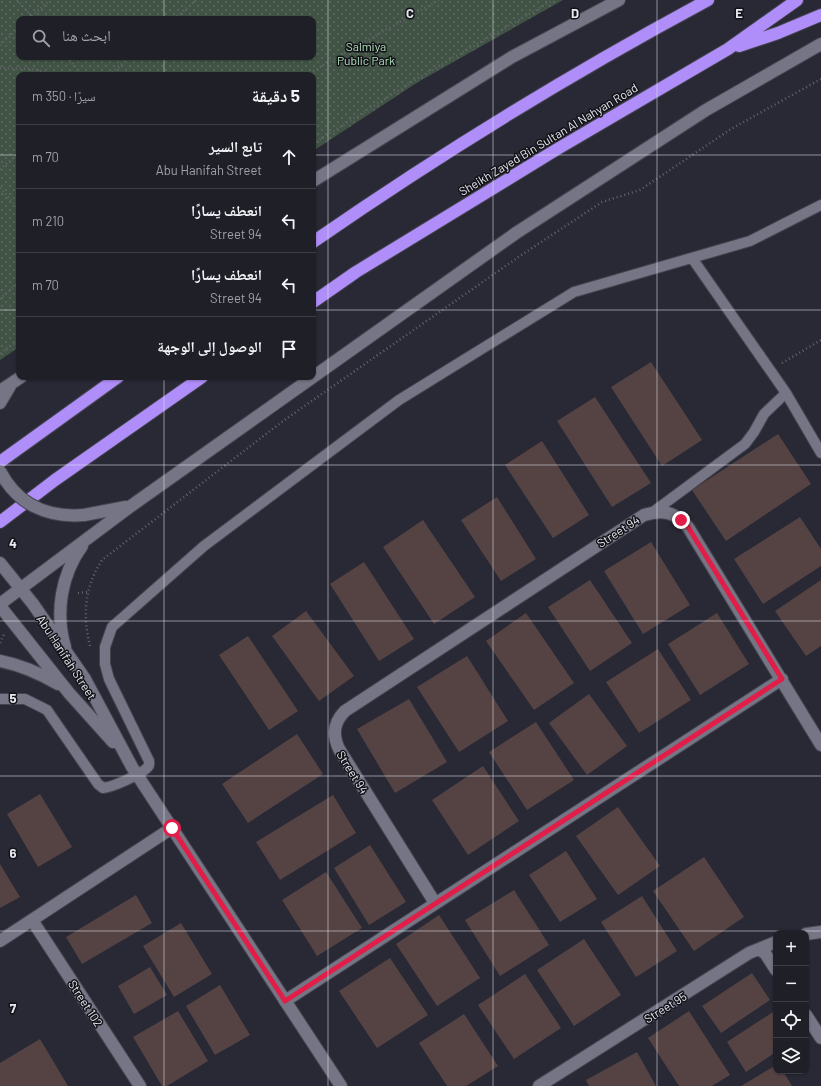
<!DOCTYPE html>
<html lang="ar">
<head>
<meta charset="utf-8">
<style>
	:root { --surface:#1f1f28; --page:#2c2c34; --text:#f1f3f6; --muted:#a1a2a8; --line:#3c3d45 }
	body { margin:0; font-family:Barlow,"Noto Naskh Arabic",sans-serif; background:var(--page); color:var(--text); direction:rtl }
	.controls { position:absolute; right:12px; bottom:12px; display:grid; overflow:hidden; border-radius:8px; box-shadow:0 1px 3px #0004 }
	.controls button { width:36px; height:36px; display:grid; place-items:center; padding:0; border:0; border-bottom:1px solid var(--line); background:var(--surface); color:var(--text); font:20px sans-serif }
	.stop { position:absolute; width:12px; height:12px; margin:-9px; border:3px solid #e11d48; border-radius:50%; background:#fff }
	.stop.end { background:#e11d48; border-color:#fff; box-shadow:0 1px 4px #0008 }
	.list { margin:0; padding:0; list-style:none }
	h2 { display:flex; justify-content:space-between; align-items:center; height:52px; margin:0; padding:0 16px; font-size:17px }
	h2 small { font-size:13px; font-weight:400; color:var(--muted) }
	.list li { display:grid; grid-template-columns:26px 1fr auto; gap:12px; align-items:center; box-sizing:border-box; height:64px; padding:0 16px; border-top:1px solid var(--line) }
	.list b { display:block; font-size:15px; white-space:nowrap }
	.list p { margin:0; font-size:13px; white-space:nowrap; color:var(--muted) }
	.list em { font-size:13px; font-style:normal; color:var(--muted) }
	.icon { flex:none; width:22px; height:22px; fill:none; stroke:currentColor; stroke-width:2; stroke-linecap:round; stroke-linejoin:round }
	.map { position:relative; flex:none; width:821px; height:1086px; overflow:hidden; direction:ltr }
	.search { position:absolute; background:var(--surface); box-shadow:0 1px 3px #0004; left:16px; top:16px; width:300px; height:44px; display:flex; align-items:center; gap:10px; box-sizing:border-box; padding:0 14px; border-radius:8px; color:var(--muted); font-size:15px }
	.panel { position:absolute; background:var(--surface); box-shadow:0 1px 3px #0004; left:16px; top:72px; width:300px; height:308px; border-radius:8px; direction:rtl }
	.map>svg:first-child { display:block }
	.park { fill:url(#park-dots); fill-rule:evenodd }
	.building { fill:#544342 }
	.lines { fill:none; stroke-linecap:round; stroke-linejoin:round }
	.lane-casing { stroke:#454550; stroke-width:12 }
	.street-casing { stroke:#454550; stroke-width:14 }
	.secondary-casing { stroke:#454550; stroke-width:14 }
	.highway-casing { stroke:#454550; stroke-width:14 }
	.path { stroke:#646470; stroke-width:2.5; stroke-dasharray:1 3; stroke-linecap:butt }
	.lane { stroke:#757585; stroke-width:10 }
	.street { stroke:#757585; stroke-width:12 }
	.secondary { stroke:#757585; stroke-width:12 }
	.highway { stroke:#b08efa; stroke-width:12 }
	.secondary-bridge-casing { stroke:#454550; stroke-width:14; stroke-linecap:butt }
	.secondary-bridge { stroke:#757585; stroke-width:12 }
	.route { stroke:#e11d48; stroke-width:5 }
	.grid { fill:none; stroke:#e8e8f1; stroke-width:1; stroke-opacity:0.55 }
	.labels { text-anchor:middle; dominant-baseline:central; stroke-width:3; stroke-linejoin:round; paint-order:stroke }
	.park-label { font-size:12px; fill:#b1e2ba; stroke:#121218 }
	.street-label { font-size:12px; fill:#e8e8f1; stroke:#121218 }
	.grid-label { font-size:13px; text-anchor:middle; font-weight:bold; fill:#e8e8f1; stroke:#121218; stroke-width:3; stroke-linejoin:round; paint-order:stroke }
</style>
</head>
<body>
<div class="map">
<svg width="821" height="1086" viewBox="0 0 821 1086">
	<defs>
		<pattern id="park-dots" width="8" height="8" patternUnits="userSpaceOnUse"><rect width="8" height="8" fill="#415344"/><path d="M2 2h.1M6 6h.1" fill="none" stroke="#5c6c5f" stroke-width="1.8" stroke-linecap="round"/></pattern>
	</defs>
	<rect width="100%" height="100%" fill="#292936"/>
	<!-- park -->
	<path class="park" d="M 0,0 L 563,0 L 418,82 L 313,151 L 313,75 L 19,75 L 19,347 L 0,360 ZM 19,19 L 313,19 L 313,57 L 19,57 Z"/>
	<!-- building -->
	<path class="building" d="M 651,362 L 702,440 L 662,466 L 611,387 Z
		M 595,397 L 651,483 L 612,507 L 557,421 Z
		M 778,434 L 811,484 L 726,541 L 692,490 Z
		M 542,441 L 589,515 L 553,538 L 505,465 Z
		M 497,497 L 536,559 L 501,581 L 461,520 Z
		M 800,517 L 821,549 L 821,566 L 763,604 L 734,559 Z
		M 423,520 L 475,597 L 434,624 L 383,547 Z
		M 651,542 L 690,605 L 643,634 L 604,571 Z
		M 364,562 L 414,639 L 379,661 L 330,584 Z
		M 590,580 L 632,643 L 590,671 L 548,607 Z
		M 821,580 L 821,646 L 806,656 L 775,611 Z
		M 306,611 L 354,676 L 319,701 L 272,636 Z
		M 526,613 L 574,683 L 534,710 L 486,641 Z
		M 717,613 L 749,664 L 700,695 L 668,644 Z
		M 248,636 L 298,711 L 269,730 L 219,655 Z
		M 658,649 L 691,700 L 639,733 L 606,682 Z
		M 467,656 L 508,721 L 459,752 L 417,687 Z
		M 589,694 L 627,746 L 587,775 L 549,723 Z
		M 409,699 L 447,762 L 395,793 L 357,729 Z
		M 536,722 L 574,780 L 527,810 L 489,752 Z
		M 297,734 L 323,774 L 248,823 L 222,784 Z
		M 483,766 L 519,821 L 468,855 L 432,800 Z
		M 40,794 L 72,847 L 38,867 L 7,814 Z
		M 333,795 L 356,833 L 280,880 L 256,842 Z
		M 618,807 L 660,866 L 618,895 L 576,836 Z
		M 370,845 L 406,902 L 369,925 L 334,868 Z
		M 566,851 L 597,899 L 560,922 L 529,875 Z
		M 704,857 L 744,917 L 694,951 L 653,891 Z
		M 0,864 L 20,897 L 0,908 Z
		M 326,872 L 362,928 L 317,956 L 282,900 Z
		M 514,890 L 549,945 L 500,976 L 465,920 Z
		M 136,895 L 152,923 L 82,964 L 66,937 Z
		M 642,896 L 677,951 L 636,977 L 601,922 Z
		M 439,915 L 480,978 L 437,1006 L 396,944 Z
		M 181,923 L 212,974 L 174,997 L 143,946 Z
		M 584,939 L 621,995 L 574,1026 L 537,970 Z
		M 390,958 L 428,1015 L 377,1048 L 339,991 Z
		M 150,967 L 167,995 L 134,1014 L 118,986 Z
		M 752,973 L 770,1000 L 721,1033 L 702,1006 Z
		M 525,974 L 561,1028 L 514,1059 L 478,1005 Z
		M 220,985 L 250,1035 L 215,1055 L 186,1006 Z
		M 776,1010 L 776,1052 L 746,1072 L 727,1042 Z
		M 178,1011 L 208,1061 L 167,1086 L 162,1086 L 133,1037 Z
		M 689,1011 L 730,1075 L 712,1086 L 679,1086 L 648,1038 Z
		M 464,1014 L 498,1066 L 466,1086 L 447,1086 L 419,1043 Z
		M 40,1039 L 68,1086 L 0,1086 L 0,1063 Z
		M 637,1052 L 656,1086 L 589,1086 L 586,1080 Z
		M 776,1065 L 776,1071 L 783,1071 L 792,1086 L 741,1086 Z"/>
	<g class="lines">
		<defs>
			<path id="lane" d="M 692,258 L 786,393 L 821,453
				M 653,512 L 745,444 L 754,432 L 764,414 L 786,393
				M 0,699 L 25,699 L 47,710 L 98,784 L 103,788 C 113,787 142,774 148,767 C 150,765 149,764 149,761 L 109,679 L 105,664 L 105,647 L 112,627 L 204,546 L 399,400 L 574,292 L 750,241 L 821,205"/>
			<path id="street" d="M 435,903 L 339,749 C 332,734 334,722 345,711 L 644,515 C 663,509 675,512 688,527 L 821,745
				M 32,920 L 140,1086
				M 806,934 L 821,932
				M 0,941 L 172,828
				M 760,950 L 765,953 L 776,970
				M 285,1001 L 782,679
				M 806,1015 L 821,1038
				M 539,1086 L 749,953 L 776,942"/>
			<path id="secondary" d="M 313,181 L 512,57 L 619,0
				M 0,391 L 21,377
				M 0,403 L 10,386
				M 84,515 L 126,507
				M 0,563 L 33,604 L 85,679 L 132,767 L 341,1086
				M 0,604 L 131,506 L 516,233 L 706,110 L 821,44
				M 0,606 L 69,693 L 113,742
				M 65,647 C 55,613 61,575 82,546
				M 0,661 C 21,665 39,673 58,684"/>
			<path id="highway" d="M 739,46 L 778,33 L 821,15
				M 313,242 C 440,154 572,73 708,0
				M 313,302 L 356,272 L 559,148 L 728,49 L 797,0
				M 0,462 L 118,377
				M 0,522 L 55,480 L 202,377"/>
		</defs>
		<!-- lane casing -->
		<use href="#lane" class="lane-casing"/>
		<!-- street casing -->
		<use href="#street" class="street-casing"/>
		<!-- secondary casing -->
		<use href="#secondary" class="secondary-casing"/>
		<!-- highway casing -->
		<use href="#highway" class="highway-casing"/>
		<!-- path -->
		<path class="path" d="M 17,0 L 34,19
			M 29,19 L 50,0
			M 174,19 L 196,0
			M 0,45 L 19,28
			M 67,57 L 82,75
			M 0,68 C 12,69 40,67 48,75
			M 109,75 L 130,57
			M 306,75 L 439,0
			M 313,144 L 415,80 L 553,0
			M 0,169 L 19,153
			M 0,188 L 19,209
			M 0,299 L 19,282
			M 0,353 L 19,340
			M 782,363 L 821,340
			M 78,593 L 88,592
			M 0,643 L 4,634
			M 90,646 C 82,615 85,586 102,560 L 283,421 L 520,256 L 602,202 L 640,190 L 731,129 L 821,79"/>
		<!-- lane -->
		<use href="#lane" class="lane"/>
		<!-- street -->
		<use href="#street" class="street"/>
		<!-- secondary -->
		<use href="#secondary" class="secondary"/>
		<!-- highway -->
		<use href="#highway" class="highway"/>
		<defs>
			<path id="secondary-bridge" d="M 0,471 C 17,504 47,518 84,515"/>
		</defs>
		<!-- secondary-bridge casing -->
		<use href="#secondary-bridge" class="secondary-bridge-casing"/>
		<!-- secondary-bridge -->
		<use href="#secondary-bridge" class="secondary-bridge"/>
	</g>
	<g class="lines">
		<!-- route -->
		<path class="route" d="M 172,828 L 285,1001 L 782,679 L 688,527 L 681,520"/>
	</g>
	<!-- grid -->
	<path class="grid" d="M 164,0 L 164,19M 328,0 L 328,1086M 493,0 L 493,1086M 657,0 L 657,1086M 164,57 L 164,75M 0,155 L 19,155M 313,155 L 821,155M 0,310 L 19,310M 313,310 L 821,310M 164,377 L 164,1086M 0,465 L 821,465M 0,621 L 821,621M 0,776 L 821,776M 0,931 L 821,931"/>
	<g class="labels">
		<!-- park labels -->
		<g class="park-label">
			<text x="366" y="46">Salmiya<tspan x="366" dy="14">Public Park</tspan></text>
		</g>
		<!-- street labels -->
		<g class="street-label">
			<text transform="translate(548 139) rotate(-31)">Sheikh Zayed Bin Sultan Al Nahyan Road</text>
			<text transform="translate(618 531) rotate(-33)">Street 94</text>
			<text transform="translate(67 657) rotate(57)">Abu Hanifah Street</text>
			<text transform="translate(353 772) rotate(58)">Street 94</text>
			<text transform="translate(86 1003) rotate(57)">Street 102</text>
			<text transform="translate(665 1007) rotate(-32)">Street 95</text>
		</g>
	</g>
	<g class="grid-label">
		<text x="410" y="18">C</text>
		<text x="575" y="18">D</text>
		<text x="739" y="18">E</text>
		<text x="13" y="548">4</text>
		<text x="13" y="703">5</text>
		<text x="13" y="858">6</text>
		<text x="13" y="1013">7</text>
	</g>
</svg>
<div class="controls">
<button>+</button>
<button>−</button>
<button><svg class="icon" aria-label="locate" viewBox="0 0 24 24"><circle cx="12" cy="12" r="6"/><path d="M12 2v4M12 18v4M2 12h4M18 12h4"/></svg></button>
<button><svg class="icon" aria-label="layers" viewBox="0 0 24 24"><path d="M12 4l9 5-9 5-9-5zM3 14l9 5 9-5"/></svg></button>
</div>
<div class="stop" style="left:172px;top:828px"></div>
<div class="stop end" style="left:681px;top:520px"></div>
<div class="search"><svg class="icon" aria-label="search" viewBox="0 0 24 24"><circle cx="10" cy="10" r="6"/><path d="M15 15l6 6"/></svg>ابحث هنا</div>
<section class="panel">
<h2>5 دقيقة<small>سيرًا · 350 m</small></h2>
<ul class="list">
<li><svg class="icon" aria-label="ahead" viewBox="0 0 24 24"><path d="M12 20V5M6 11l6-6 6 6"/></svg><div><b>تابع السير</b><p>Abu Hanifah Street</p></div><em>70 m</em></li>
<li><svg class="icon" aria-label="left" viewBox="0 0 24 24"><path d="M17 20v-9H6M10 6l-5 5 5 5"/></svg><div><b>انعطف يسارًا</b><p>Street 94</p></div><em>210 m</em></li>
<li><svg class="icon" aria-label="left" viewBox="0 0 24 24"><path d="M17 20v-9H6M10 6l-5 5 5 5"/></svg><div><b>انعطف يسارًا</b><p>Street 94</p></div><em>70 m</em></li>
<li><svg class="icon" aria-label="arrive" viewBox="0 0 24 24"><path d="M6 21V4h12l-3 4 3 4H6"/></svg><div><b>الوصول إلى الوجهة</b></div></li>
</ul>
</section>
</div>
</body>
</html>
